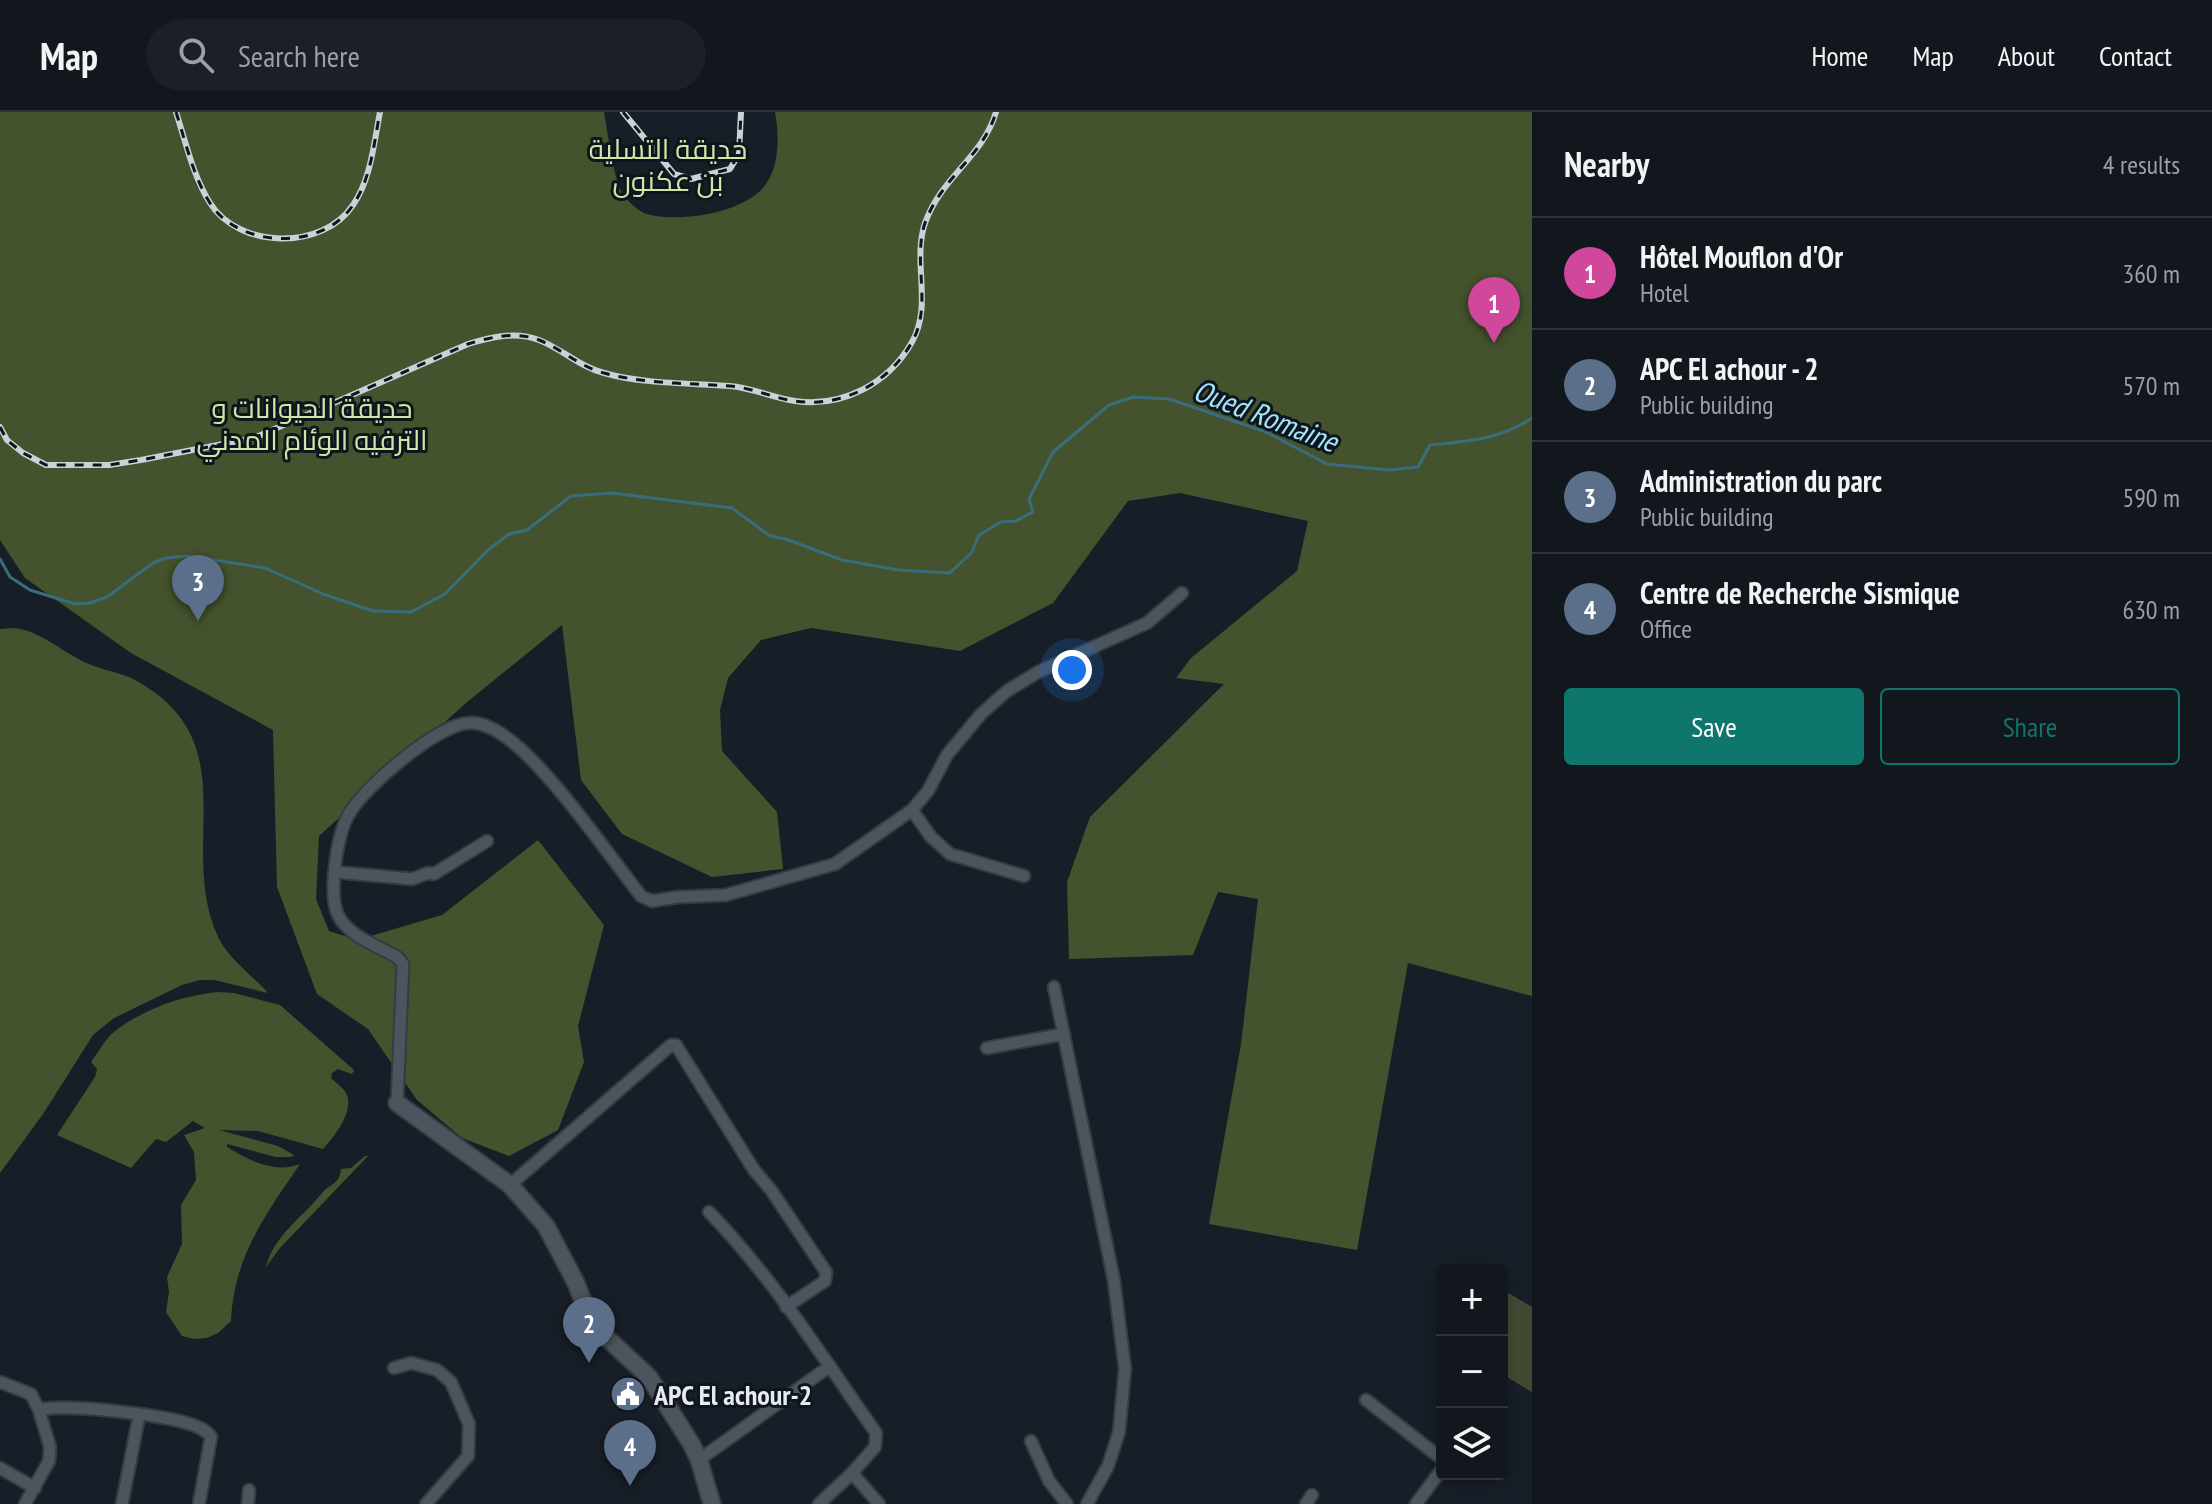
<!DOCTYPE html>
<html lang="en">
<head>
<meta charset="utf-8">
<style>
	:root { --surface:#12161d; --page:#1b1f26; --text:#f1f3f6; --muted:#9c9fa4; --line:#31353b; --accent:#0f766e }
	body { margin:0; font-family:"PT Sans Narrow",Cairo,sans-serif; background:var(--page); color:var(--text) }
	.controls { position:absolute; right:24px; bottom:24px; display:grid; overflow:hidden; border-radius:8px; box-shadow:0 4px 12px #0003 }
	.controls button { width:72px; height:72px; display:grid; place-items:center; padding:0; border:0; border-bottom:2px solid var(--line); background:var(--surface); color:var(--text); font:40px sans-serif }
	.you { position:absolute; left:1072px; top:558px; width:28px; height:28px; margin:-20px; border:6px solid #fff; border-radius:50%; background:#1a73e8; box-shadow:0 0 0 12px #1a73e833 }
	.badge { display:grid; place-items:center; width:52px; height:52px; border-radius:50%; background:var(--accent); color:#fff; font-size:26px; font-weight:700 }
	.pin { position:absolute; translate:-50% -66px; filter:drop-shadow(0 2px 4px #0008) }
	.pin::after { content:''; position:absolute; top:42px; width:28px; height:24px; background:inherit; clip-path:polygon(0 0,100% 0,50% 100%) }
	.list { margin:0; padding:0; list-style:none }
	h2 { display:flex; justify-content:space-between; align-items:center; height:104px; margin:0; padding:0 32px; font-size:34px }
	h2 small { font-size:26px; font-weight:400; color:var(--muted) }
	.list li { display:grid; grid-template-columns:52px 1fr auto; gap:24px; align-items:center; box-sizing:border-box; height:112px; padding:0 32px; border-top:2px solid var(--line) }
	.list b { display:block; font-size:30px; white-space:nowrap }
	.list p { margin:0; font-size:26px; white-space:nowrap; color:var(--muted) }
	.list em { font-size:26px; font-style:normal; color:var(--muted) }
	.actions { display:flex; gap:16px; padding:24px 32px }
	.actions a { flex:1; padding:18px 0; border:2px solid var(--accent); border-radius:8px; text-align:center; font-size:28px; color:var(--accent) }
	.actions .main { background:var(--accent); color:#fff }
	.icon { flex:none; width:44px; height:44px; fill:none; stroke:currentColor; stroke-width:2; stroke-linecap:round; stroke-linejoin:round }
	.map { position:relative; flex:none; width:1532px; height:1392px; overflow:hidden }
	header { display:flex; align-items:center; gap:48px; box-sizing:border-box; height:112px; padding:0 40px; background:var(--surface); border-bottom:2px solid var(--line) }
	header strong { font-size:38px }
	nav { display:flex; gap:44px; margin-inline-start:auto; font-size:28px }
	.search { width:560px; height:72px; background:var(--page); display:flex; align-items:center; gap:20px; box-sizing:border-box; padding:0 28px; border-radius:44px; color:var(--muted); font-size:30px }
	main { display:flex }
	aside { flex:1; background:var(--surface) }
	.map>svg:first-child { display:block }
	.green { fill:#404a32 }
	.forest { fill:#44532d }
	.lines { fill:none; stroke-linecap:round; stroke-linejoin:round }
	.stream { stroke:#396d7c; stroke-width:3 }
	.street-casing { stroke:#363a42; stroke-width:15 }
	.secondary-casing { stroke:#363a42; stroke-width:20 }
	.street { stroke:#4c545e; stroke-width:11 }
	.secondary { stroke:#4c545e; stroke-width:16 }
	.rail-casing { stroke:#cbd1d7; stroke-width:6 }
	.rail { stroke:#0f151d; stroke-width:3; stroke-dasharray:9; stroke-linecap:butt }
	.labels { text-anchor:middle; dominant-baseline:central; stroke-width:6; stroke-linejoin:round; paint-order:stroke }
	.park-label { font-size:28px; fill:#cde8a6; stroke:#0f151d }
	.poi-label { font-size:28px; font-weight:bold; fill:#e6ebf1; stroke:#0f151d; text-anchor:start }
	.water-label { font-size:30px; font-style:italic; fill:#a1e4f8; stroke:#0f151d }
</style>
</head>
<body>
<header>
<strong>Map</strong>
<div class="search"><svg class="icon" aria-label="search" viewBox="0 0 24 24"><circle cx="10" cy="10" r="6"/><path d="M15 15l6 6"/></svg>Search here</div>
<nav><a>Home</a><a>Map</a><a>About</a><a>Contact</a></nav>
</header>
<main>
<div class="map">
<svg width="1532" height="1392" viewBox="0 0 1532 1392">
	<rect width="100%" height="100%" fill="#181e27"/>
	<!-- green -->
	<path class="green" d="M 1502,1177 L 1532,1195 L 1532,1280 L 1502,1262 Z"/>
	<!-- forest -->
	<path class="forest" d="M 0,0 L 604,0 C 607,16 615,74 623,83 C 629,90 639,100 647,102 C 679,111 746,101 766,72 C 780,52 779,22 775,0 L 1532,0 L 1532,884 L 1408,851 L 1357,1138 L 1209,1112 L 1241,932 L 1258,787 L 1218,780 L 1193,843 L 1069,847 L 1067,770 L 1090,705 L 1224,572 L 1176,566 L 1191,546 L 1297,459 L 1308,409 L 1180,381 L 1128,389 L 1053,491 L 960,539 L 811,516 L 761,528 L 728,566 L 720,598 L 722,639 L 777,700 L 783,757 L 712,765 L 622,722 L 581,668 L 562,513 L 466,591 L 319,724 L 316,787 L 329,819 L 357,828 L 442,803 L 538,728 L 604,813 L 578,914 L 584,950 L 558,1018 L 509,1044 L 462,1026 L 417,988 L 368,917 L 317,882 L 277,775 L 273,618 L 131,541 L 25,466 L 0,428 Z
		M 14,516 C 42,519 64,542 91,553 C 106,559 123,561 137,569 C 249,632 175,735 219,827 C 230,848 253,864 268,881 L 214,868 L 200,868 L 182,873 L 114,906 L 93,923 L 43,1002 L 0,1061 L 0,517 Z
		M 217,880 L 234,881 L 280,893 L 354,958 L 352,962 L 338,957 L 332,961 L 331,966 C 337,972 346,977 348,986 C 351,1004 334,1025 323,1037 L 258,1019 L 219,1018 L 278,1034 L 294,1043 L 291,1045 L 276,1045 L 227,1032 L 227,1035 C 248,1048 275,1062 300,1052 C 265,1104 234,1144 231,1209 L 218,1221 L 207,1226 L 194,1227 L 182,1224 L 166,1200 L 169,1180 L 167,1165 L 182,1132 L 181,1093 L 196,1068 L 194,1040 L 184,1023 L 205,1016 L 193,1009 L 166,1030 L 156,1027 L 131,1056 L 57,1023 L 95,965 L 97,957 L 91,950 C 98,940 106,926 115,919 C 144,897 181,884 217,880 Z
		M 365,1044 L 368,1044 L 279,1137 L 266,1155 C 274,1123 303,1105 323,1080 C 331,1071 339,1073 341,1057 L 351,1056 Z"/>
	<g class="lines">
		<!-- stream -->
		<path class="stream" d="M 0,447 L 10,465 L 30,478 L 75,492 L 90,491 L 107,485 L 153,451 L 166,446 L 188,444 L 265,456 L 323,482 L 373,499 L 411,500 L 445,482 L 488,438 L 509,422 L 527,418 L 571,384 L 612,381 L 732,396 L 770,424 L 786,427 L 842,448 L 898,458 L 950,461 L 972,440 L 979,423 L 1001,410 L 1016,409 L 1033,400 L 1029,387 L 1053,340 L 1109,293 L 1133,285 L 1169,287 L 1266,320 L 1327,352 L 1389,358 L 1418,355 L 1430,333 C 1469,329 1499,328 1532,306"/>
		<defs>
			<path id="street" d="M 912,698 L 931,725 L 950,742 L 1024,764
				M 336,760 L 412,767 L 428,761 L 434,762 L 487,729
				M 1054,875 L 1114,1169 L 1125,1257 L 1119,1320 L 1108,1354 L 1087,1392
				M 987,936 L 1064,922
				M 397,991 L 403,852 L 397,845 C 378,834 348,824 338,803 C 328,781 337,722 349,702 C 364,675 437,613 468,611 C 473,610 482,612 486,614 C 532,629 608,743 641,784 L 652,789 L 678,785 L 726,783 L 835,752 L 912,698 L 928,679 L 947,643 L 981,602 L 1007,579 L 1040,559 L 1147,511 L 1182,481
				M 510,1073 L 671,933 L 676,933 L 754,1058 L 771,1078 L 826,1160 L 825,1169 L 786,1195
				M 709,1100 C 774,1167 823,1246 876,1321 L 875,1335 L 852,1361
				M 394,1256 L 411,1251 L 437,1258 L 451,1270 L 469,1312 L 468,1344 L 426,1392
				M 0,1270 L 31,1282 L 39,1298 L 50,1335 L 49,1349 L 25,1392
				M 1366,1288 L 1442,1347
				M 39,1298 C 66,1291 162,1303 190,1312 C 198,1314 207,1319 211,1325 L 199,1392
				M 1031,1329 L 1049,1369 L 1067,1392
				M 699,1348 L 830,1254
				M 0,1356 L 35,1376
				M 122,1392 L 139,1304
				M 248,1392 L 249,1378
				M 819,1392 L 852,1361 L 879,1392
				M 1306,1392 L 1312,1383
				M 1416,1392 L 1442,1357"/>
			<path id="secondary" d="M 397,991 L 510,1073 L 546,1114 L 576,1171 L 592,1212 L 649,1265 L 692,1333 L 699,1348 L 712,1392"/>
		</defs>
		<!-- street casing -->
		<use href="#street" class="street-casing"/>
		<!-- secondary casing -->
		<use href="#secondary" class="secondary-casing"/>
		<!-- street -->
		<use href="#street" class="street"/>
		<!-- secondary -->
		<use href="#secondary" class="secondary"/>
		<defs>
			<path id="rail" d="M 176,0 C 186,31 193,64 210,91 C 239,137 323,139 353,93 C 371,67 374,31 380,0
				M 623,0 L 674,62 L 691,67 L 730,57 L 739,42 L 741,0
				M 0,315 L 7,328 L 23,341 L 46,353 L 109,353 L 141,348 L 254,326 L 468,232 C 491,225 516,219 539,228 C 562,237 580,255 604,261 C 643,272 689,271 730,274 C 753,276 773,286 795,289 C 843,296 889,271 912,230 C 933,193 912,150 925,111 C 942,64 983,45 996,0"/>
		</defs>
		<!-- rail casing -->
		<use href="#rail" class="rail-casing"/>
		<!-- rail -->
		<use href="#rail" class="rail"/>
	</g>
	<!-- icons -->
	<defs>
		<symbol id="civic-disc" viewBox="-11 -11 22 22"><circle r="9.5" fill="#5c6f8a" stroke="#0f151d"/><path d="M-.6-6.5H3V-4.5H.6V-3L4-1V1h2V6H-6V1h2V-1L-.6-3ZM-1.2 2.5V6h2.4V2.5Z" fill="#fff"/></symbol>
	</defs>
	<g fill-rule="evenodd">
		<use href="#civic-disc" x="608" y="1262" width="40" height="40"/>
	</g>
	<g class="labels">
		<!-- park labels -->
		<g class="park-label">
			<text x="668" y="36">حديقة التسلية<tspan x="668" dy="32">بن عكنون</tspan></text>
			<text x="312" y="295">حديقة الحيوانات و<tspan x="312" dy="32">الترفيه الوئام المدني</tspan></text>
		</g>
		<!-- poi labels -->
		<g class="poi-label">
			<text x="654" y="1282">APC El achour-2</text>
		</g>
		<!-- water labels -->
		<g class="water-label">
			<text transform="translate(1266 303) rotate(21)">Oued Romaine</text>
		</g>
	</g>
</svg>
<div class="controls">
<button>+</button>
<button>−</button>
<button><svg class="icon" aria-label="layers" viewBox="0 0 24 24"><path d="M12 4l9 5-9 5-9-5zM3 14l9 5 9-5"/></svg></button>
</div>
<div class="you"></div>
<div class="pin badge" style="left:1494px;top:231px;background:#d1479c">1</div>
<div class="pin badge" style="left:589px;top:1251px;background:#5c6f8a">2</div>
<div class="pin badge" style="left:198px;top:509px;background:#5c6f8a">3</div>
<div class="pin badge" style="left:630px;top:1374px;background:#5c6f8a">4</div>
</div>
<aside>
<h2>Nearby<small>4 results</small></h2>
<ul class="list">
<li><span class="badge" style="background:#d1479c">1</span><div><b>Hôtel Mouflon d'Or</b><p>Hotel</p></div><em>360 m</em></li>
<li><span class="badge" style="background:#5c6f8a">2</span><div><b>APC El achour - 2</b><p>Public building</p></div><em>570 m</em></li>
<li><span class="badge" style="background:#5c6f8a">3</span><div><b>Administration du parc</b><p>Public building</p></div><em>590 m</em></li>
<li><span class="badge" style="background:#5c6f8a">4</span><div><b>Centre de Recherche Sismique</b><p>Office</p></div><em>630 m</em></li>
</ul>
<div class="actions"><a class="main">Save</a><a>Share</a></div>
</aside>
</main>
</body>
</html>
